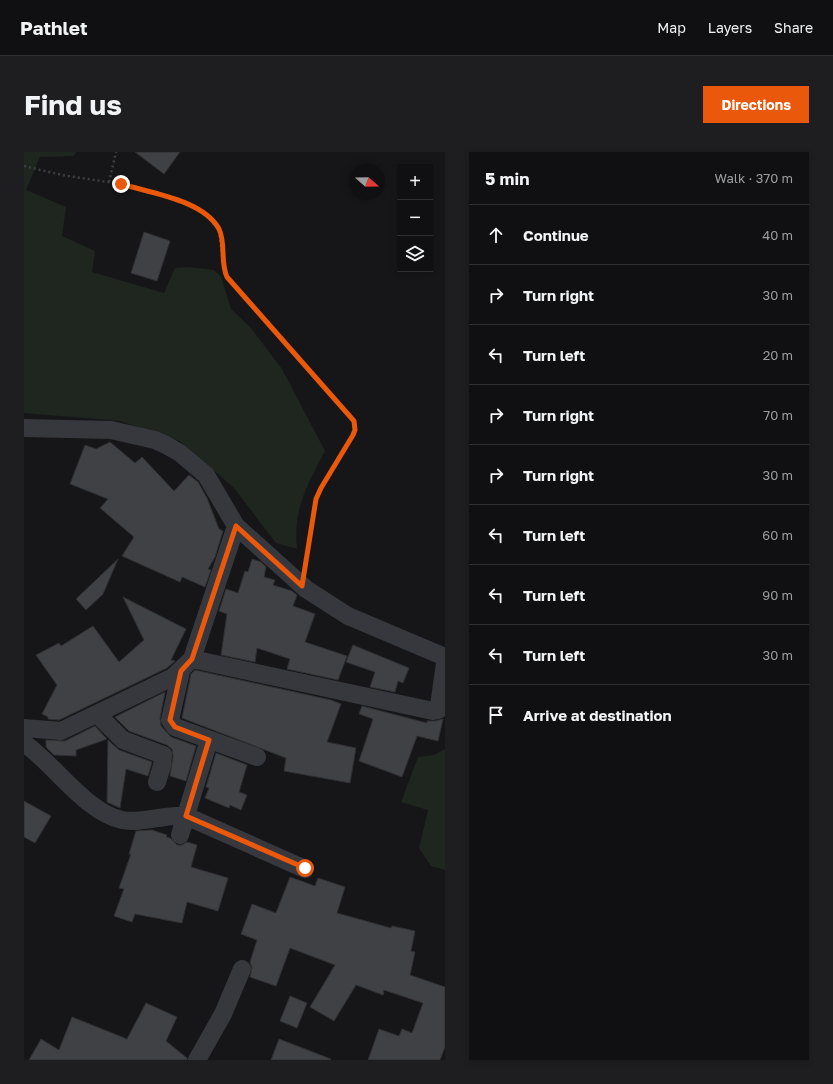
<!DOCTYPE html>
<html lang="en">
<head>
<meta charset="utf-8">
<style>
	:root { --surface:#101012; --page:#1e1e20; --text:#f1f3f6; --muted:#9c9d9f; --line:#303032; --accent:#ea580c }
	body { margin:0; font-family:"Golos Text",sans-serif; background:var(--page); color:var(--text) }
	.controls { position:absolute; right:12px; top:12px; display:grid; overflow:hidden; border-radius:0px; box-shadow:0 2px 6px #0003 }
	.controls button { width:36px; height:36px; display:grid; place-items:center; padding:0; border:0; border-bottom:1px solid var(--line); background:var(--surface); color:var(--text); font:20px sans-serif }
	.compass { position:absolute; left:325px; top:12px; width:36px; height:36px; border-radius:50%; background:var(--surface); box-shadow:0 2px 6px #0003; rotate:110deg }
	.stop { position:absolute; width:12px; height:12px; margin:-9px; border:3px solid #ea580c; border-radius:50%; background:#fff }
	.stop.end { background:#ea580c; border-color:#fff; box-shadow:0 1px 4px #0008 }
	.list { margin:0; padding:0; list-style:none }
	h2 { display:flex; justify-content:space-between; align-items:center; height:52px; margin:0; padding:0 16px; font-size:17px }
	h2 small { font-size:13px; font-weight:400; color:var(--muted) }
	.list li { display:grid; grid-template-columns:26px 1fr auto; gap:12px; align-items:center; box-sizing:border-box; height:60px; padding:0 16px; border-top:1px solid var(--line) }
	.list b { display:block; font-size:15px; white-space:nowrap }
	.list em { font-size:13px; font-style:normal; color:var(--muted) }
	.icon { flex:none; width:22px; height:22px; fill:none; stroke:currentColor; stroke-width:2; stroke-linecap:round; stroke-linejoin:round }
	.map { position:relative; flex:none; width:421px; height:908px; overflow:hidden; border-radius:0px }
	header { display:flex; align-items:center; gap:24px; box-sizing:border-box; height:56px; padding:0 20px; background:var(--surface); border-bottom:1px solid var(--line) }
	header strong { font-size:19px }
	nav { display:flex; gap:22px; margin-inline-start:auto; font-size:14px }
	.intro { display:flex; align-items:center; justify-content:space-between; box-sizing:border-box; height:96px; padding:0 24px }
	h1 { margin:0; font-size:28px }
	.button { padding:10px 18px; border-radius:0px; background:var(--accent); color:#fff; font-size:14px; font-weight:700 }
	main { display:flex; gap:24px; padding:0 24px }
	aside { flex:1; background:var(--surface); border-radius:0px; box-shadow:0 2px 6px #0003 }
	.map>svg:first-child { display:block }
	.green { fill:#1e261f }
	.building { fill:#404145; stroke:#303034 }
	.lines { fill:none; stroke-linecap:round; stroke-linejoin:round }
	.path { stroke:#3d3f44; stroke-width:2.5; stroke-dasharray:2 3; stroke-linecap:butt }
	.street { stroke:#37383d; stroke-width:18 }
	.route { stroke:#ea580c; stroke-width:5 }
</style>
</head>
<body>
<header>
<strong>Pathlet</strong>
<nav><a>Map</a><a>Layers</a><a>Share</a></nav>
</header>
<div class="intro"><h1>Find us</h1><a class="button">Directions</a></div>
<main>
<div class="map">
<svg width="421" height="908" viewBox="0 0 421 908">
	<rect width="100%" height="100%" fill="#161618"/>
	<!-- green -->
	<path class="green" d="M 0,0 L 52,0 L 50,4 L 16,5 L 2,38 L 42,55 L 38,84 L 71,99 L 68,120 L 140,141 L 151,116 L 165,115 L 190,118 L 197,125 L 207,157 L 227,176 L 258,217 L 301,299 C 283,334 269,356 273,397 L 252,391 L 210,336 L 156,289 L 96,269 L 0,261 Z
		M 421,597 L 421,718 L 407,714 L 395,696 L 404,658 L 377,650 L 394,605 L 410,603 Z"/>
	<!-- building -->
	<path class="building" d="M 111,0 L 156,0 L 140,22 Z
		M 120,80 L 146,89 L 133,129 L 107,121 Z
		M 86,290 L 111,311 L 118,305 L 150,339 L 165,323 L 174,330 L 183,346 L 195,377 L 199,379 L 191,405 L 184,417 L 187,418 L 181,435 L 158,425 L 156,430 L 98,404 L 110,385 L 76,356 L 84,347 L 46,332 L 61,293 L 72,297 Z
		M 94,407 L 79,442 L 62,458 L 52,447 Z
		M 228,407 L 237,410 L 242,415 L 240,425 L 251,428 L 249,433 L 268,439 L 273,443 L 269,454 L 291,462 L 281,490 L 323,504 L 314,528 L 263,517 L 266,507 L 233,496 L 231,510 L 197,503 L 203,462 L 195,459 L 202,437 L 214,441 L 221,419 L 224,420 Z
		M 99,445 L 162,477 L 147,508 L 151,509 L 143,516 L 35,568 L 24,567 L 24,565 L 18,562 L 33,533 L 12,503 L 35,491 L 37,494 L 69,474 L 95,510 L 120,488 Z
		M 329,493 L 385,516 L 379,531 L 374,529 L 371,540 L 346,535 L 351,520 L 322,510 Z
		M 171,518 L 307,548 L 317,552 L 303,590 L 332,596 L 326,631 L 260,619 L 262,606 L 158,566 L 167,522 Z
		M 141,540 L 136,566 L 137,574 L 147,585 L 172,594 L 162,629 L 146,624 L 149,604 L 148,597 L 143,593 L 105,579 L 91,565 Z
		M 338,554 L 403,571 L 403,569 L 411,569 L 419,567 L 414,589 L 393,584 L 378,625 L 335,609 L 349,567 L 335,562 Z
		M 71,574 L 83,587 L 52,598 L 52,604 L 30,603 L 22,595 L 22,588 L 41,589 Z
		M 84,588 L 95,598 L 128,610 L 124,624 L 102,617 L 96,656 L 83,650 Z
		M 192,601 L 223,613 L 215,640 L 223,643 L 217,658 L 206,653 L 205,656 L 181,646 L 185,636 L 182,635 Z
		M 0,649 L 27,664 L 11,691 L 0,685 Z
		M 128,678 L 143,683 L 142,685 L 146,686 L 153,693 L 158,693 L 163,690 L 173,693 L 167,715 L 204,726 L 194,759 L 163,750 L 158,771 L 111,762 L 108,770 L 90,764 L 100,737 L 95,736 L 107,702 L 105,702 L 112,679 Z
		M 266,725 L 291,734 L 294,726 L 321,735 L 313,761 L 367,776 L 368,774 L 391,779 L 387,799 L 391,800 L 386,823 L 421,835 L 421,895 L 416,908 L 344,908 L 355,877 L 375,884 L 378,877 L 388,881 L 399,851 L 360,838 L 359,843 L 332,833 L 310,869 L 286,855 L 311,813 L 266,796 L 252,834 L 226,825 L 228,816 L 226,810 L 233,788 L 217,782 L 228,752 L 252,761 Z
		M 266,844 L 283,851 L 273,876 L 256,869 Z
		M 122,851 L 153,865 L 142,889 L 163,906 L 163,908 L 5,908 L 17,887 L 35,898 L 48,865 L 103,887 Z
		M 255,887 L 307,907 L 306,908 L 247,908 Z"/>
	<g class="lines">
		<!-- path -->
		<path class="path" d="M 0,14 L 38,23 L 97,32 L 160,50 L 179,59 L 195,78 L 199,112 L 203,125 L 330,269 L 331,278 L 329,283 L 297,336 L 292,347 L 281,411
			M 85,30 L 92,0"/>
		<!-- street -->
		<path class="street" d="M 0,276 L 87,278 L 131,288 L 142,293 L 156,301 L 182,323 L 212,374 L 282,437 L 324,464 L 421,505
			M 168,507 L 409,559 L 414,558 L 415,554 L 421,511
			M 157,519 L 146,568 L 151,575 L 233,605
			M 74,563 L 99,588 L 139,603 L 138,614 L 133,630
			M 0,576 L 37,579 L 149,525 L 168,507 L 212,374
			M 0,591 C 30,612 63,661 98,668 C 117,672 141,662 162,664 L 281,717
			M 156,683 L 185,588
			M 173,908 L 199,862 L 218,817"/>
	</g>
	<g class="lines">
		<!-- route -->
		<path class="route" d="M 97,32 C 127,41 179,48 195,77 C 202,91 196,110 203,125 L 330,269 L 331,278 L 329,283 L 297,336 L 292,347 L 278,434 L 212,374 L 168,507 L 157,519 L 146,568 L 151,575 L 185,588 L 162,664 L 281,716"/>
	</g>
</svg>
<div class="controls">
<button>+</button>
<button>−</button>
<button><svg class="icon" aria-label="layers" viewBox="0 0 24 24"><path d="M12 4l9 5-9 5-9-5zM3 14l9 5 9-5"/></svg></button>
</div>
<svg class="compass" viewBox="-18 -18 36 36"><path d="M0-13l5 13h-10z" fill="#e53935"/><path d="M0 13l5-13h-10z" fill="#9c9d9f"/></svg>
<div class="stop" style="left:281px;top:716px"></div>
<div class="stop end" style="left:97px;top:32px"></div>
</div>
<aside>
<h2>5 min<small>Walk · 370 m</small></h2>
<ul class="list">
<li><svg class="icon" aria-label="ahead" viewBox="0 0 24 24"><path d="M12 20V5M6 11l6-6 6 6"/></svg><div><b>Continue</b></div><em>40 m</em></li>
<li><svg class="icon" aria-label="right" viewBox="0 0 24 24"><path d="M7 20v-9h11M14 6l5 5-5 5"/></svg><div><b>Turn right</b></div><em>30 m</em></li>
<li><svg class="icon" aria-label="left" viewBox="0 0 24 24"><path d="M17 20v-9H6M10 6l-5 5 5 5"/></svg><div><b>Turn left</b></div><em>20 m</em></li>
<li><svg class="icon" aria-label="right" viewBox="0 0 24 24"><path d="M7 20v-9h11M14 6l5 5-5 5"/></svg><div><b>Turn right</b></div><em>70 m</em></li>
<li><svg class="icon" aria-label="right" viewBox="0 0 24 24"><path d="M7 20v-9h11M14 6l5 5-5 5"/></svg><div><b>Turn right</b></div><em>30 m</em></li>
<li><svg class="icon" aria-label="left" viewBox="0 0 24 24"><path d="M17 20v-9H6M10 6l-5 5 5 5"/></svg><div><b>Turn left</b></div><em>60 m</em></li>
<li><svg class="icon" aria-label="left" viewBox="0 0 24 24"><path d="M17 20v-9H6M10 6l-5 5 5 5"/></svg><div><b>Turn left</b></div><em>90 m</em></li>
<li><svg class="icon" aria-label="left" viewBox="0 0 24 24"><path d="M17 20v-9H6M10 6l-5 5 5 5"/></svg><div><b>Turn left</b></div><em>30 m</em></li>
<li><svg class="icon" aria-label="arrive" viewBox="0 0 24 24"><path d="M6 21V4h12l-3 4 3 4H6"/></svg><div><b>Arrive at destination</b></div></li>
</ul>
</aside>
</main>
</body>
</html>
